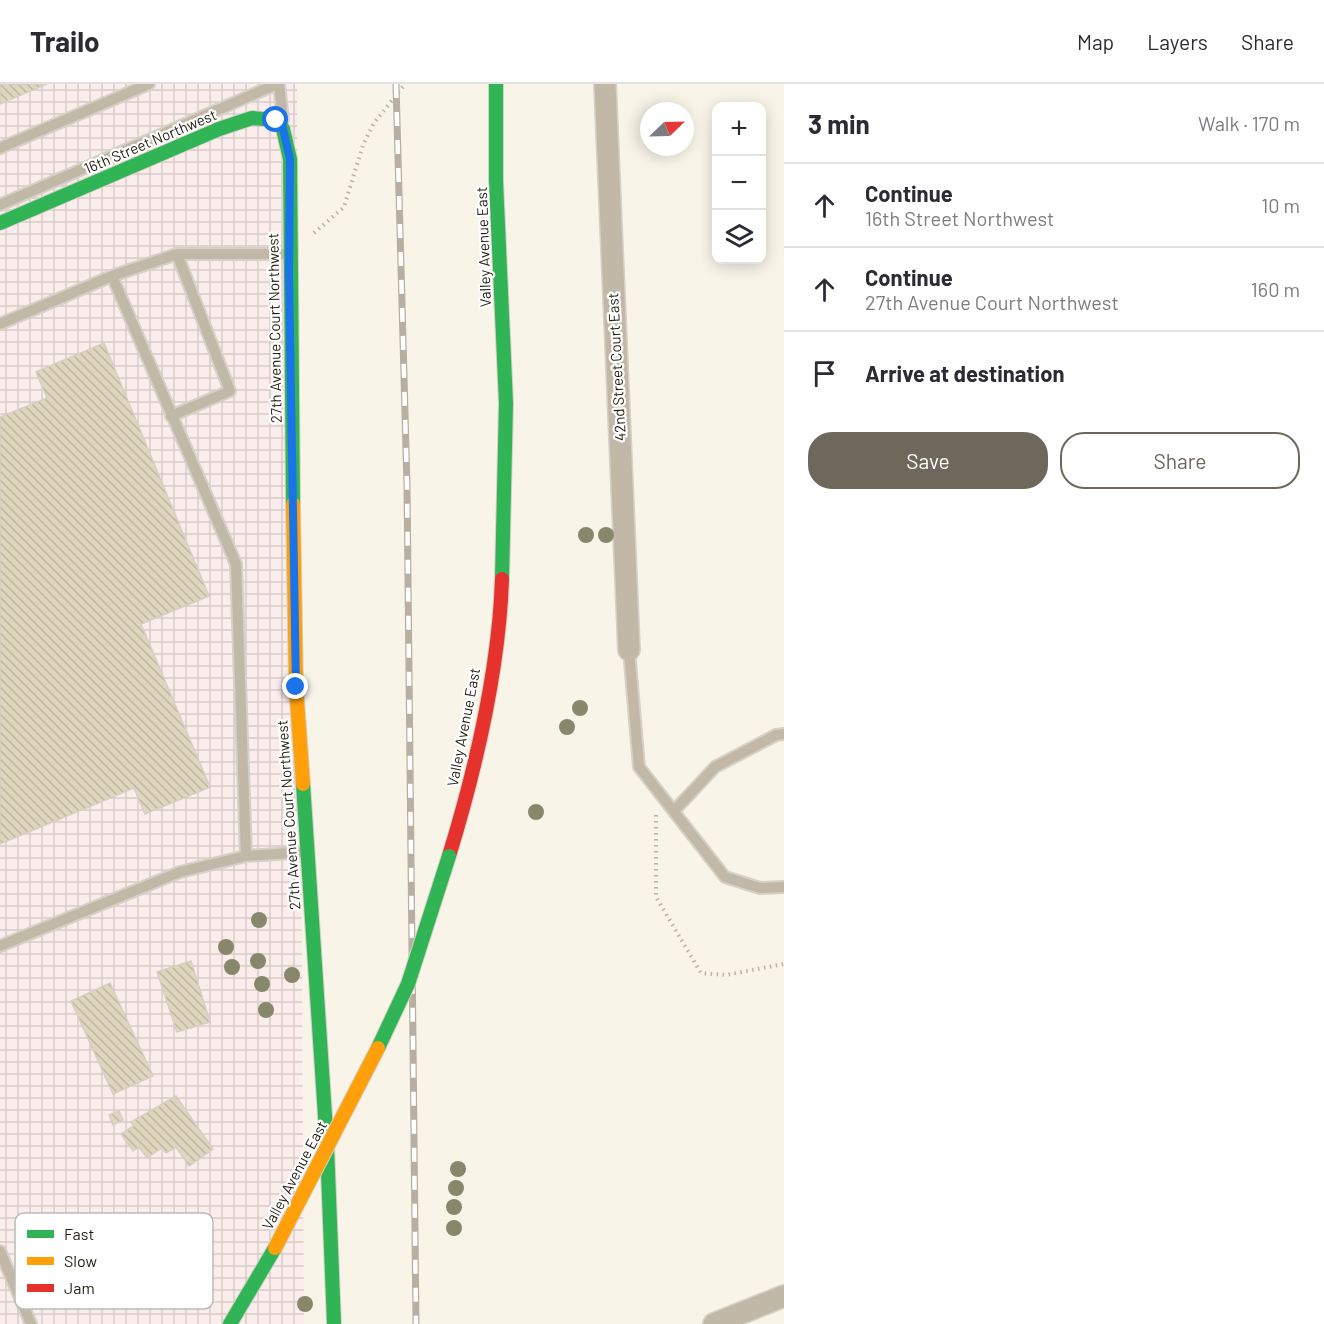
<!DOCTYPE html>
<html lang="en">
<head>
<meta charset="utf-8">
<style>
	:root { --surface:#fff; --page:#f2f2f3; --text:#2b2b33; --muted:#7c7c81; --line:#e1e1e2; --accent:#6d685b }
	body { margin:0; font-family:Barlow,sans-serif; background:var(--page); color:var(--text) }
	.controls { position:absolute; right:18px; top:18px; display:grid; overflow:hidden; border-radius:12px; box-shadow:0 3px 15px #0003 }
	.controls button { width:54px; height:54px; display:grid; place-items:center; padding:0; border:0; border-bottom:2px solid var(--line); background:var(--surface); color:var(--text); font:30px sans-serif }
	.compass { position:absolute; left:640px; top:18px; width:54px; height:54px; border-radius:50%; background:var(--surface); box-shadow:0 3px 15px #0003; rotate:67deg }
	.stop { position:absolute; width:18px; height:18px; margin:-14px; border:4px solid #1a73e8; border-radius:50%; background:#fff }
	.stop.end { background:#1a73e8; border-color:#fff; box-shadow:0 2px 6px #0008 }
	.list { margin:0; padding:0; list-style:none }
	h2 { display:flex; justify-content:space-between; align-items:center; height:78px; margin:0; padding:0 24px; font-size:26px }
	h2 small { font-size:20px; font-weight:400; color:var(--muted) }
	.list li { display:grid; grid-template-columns:39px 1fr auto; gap:18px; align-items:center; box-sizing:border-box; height:84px; padding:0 24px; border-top:2px solid var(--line) }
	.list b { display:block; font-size:22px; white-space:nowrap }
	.list p { margin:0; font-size:20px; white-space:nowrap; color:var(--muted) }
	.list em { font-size:20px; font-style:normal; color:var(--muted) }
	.actions { display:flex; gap:12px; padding:18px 24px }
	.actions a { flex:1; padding:14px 0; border:2px solid var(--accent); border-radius:24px; text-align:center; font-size:21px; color:var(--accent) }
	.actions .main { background:var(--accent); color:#fff }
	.icon { flex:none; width:33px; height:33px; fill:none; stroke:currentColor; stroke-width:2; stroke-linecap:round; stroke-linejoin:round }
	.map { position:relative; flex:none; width:784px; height:1240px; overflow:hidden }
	header { display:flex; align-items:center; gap:36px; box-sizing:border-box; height:84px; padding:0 30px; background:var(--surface); border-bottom:2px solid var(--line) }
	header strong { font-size:28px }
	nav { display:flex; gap:33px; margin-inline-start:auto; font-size:21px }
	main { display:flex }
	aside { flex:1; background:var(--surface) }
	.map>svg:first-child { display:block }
	.industrial { fill:url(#industrial-grid) }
	.building { fill:url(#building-back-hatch); stroke:#d5d0c5; stroke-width:1.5 }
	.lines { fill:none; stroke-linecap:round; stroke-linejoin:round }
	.lane-casing { stroke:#d5d1c7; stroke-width:14 }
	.street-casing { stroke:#d5d1c7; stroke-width:24 }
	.fast-casing { stroke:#d5d1c7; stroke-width:16 }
	.slow-casing { stroke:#d5d1c7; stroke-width:16 }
	.jam-casing { stroke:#d5d1c7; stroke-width:16 }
	.path { stroke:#bab3a6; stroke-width:4; stroke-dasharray:1.5 4.5; stroke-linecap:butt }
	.lane { stroke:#c2b8a7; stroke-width:10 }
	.street { stroke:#c2b8a7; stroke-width:21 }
	.fast { stroke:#30b455; stroke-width:14 }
	.slow { stroke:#ff9f0a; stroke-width:14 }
	.jam { stroke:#e5322d; stroke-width:14 }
	.rail-casing { stroke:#b7afa2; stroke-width:7 }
	.rail { stroke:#fff; stroke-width:4.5; stroke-dasharray:14; stroke-linecap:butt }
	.fast-bridge-casing { stroke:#d5d1c7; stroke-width:16; stroke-linecap:butt }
	.slow-bridge-casing { stroke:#d5d1c7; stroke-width:16; stroke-linecap:butt }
	.fast-bridge { stroke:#30b455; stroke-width:14 }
	.slow-bridge { stroke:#ff9f0a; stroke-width:14 }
	.tree { fill:#87886b }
	.route { stroke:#1a73e8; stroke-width:8 }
	.labels { text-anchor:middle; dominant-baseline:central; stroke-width:4.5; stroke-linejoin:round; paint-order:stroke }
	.street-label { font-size:15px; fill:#211c0f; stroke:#fff }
	.key { fill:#fff; stroke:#bcbbb7; stroke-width:1.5 }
	.key-label { font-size:16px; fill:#211c0f }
</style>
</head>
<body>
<header>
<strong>Trailo</strong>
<nav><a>Map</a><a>Layers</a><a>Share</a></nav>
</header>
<main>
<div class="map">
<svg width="784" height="1240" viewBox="0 0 784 1240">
	<defs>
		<pattern id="industrial-grid" width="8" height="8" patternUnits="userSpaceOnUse" patternTransform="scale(1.5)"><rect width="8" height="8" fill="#fbedeb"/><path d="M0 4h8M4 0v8" fill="none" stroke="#d7cbc8"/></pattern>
		<pattern id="building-back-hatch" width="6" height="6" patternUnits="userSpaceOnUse" patternTransform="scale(1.5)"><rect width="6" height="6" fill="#dfd6bd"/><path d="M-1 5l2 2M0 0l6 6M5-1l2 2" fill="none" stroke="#bfb7a1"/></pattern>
	</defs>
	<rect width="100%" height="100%" fill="#f9f4e8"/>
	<!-- industrial -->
	<path class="industrial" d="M 0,0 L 297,0 L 304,1240 L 0,1240 Z"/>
	<!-- building -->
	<path class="building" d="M 0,0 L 47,0 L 0,20 Z
		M 104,259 L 209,512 L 141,540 L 210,703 L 145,730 L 134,704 L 0,760 L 0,333 L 47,314 L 36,288 Z
		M 191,877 L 210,938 L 177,948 L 157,888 Z
		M 110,899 L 153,992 L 113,1010 L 71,917 Z
		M 176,1012 L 213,1065 L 189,1082 L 176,1063 L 166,1069 L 162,1064 L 147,1074 L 139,1063 L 133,1067 L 121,1050 L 133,1042 L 131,1038 Z
		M 119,1027 L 123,1036 L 113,1041 L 109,1031 Z"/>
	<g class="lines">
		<defs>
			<path id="lane" d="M 279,0 L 283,36
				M 0,64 L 149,0
				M 0,121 L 277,0
				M 112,192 L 236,480 L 246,772
				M 0,240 L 112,192 L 177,170 L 289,170
				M 171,332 L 230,307 L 177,170
				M 629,566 L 639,683 L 725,793 L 760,804 L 784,803
				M 674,727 L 715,683 L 776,651 L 784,650
				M 0,862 L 180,788 L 246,772 L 307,768
				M 0,1167 L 31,1240"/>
			<path id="street" d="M 605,0 L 629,566
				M 714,1240 L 784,1212"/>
			<path id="fast" d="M 496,0 L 496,97 L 506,319 L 502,495
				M 0,139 L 219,45 L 252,34 L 276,36 L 283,45 L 290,75 L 293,420
				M 303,700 L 327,1062 L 334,1240
				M 230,1240 L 275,1164"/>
			<path id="slow" d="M 293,420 L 296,603 L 303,700"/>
			<path id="jam" d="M 449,772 C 475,687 499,584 502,495"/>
		</defs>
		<!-- lane casing -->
		<use href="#lane" class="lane-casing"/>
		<!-- street casing -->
		<use href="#street" class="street-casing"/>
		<!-- fast casing -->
		<use href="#fast" class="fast-casing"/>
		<!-- slow casing -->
		<use href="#slow" class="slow-casing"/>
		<!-- jam casing -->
		<use href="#jam" class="jam-casing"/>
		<!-- path -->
		<path class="path" d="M 314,149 L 344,123 L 363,61 L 374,39 L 405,0
			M 656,731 L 656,813 L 701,889 L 726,891 L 784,880"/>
		<!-- lane -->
		<use href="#lane" class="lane"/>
		<!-- street -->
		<use href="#street" class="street"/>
		<!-- fast -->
		<use href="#fast" class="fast"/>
		<!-- slow -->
		<use href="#slow" class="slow"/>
		<!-- jam -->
		<use href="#jam" class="jam"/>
		<defs>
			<path id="rail" d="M 396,0 L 407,402 L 416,1240"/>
		</defs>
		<!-- rail casing -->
		<use href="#rail" class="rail-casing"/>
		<!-- rail -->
		<use href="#rail" class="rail"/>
		<defs>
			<path id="fast-bridge" d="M 378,964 L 408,900 L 449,772"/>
			<path id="slow-bridge" d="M 275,1164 L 378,964"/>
		</defs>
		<!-- fast-bridge casing -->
		<use href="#fast-bridge" class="fast-bridge-casing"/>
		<!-- slow-bridge casing -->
		<use href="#slow-bridge" class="slow-bridge-casing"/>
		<!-- fast-bridge -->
		<use href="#fast-bridge" class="fast-bridge"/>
		<!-- slow-bridge -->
		<use href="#slow-bridge" class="slow-bridge"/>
	</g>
	<!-- trees -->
	<g class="tree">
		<circle cx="586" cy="451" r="8"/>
		<circle cx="606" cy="451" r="8"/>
		<circle cx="580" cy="624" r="8"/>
		<circle cx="567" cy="643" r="8"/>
		<circle cx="536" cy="728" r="8"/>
		<circle cx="259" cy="836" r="8"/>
		<circle cx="226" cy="863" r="8"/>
		<circle cx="258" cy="877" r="8"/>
		<circle cx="232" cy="883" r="8"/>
		<circle cx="292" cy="891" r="8"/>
		<circle cx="262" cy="900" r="8"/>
		<circle cx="266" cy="926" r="8"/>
		<circle cx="458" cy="1085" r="8"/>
		<circle cx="456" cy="1104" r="8"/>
		<circle cx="454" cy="1123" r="8"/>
		<circle cx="454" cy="1144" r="8"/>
		<circle cx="305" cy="1220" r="8"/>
	</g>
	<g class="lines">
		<!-- route -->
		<path class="route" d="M 276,36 L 283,45 L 290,75 L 289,191 L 296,603"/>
	</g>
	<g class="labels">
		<!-- street labels -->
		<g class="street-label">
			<text transform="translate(150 57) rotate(-23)">16th Street Northwest</text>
			<text transform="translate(483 163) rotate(-92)">Valley Avenue East</text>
			<text transform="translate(274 244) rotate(-91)">27th Avenue Court Northwest</text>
			<text transform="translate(616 283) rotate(-93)">42nd Street Court East</text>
			<text transform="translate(463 643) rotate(-79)">Valley Avenue East</text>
			<text transform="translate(288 731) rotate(-94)">27th Avenue Court Northwest</text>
			<text transform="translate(294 1091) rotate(-62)">Valley Avenue East</text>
		</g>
	</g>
	<!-- legend -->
	<rect x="15" y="1129" width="198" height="96" rx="9" class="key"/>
	<rect x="27" y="1146" width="27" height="8" fill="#30b455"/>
	<rect x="27" y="1173" width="27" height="8" fill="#ff9f0a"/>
	<rect x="27" y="1200" width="27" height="8" fill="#e5322d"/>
	<g class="key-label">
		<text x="64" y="1156">Fast</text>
		<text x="64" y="1183">Slow</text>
		<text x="64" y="1210">Jam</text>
	</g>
</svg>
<div class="controls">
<button>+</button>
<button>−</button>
<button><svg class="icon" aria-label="layers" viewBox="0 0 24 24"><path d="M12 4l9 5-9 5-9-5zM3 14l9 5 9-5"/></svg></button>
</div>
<svg class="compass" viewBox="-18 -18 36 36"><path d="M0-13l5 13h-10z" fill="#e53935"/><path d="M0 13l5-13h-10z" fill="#7c7c81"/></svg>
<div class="stop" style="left:276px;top:36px"></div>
<div class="stop end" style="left:296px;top:603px"></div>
</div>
<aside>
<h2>3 min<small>Walk · 170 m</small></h2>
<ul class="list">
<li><svg class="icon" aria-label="ahead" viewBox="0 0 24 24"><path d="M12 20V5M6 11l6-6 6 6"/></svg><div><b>Continue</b><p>16th Street Northwest</p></div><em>10 m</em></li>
<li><svg class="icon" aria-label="ahead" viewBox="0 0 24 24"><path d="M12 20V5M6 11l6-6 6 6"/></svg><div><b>Continue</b><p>27th Avenue Court Northwest</p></div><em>160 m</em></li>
<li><svg class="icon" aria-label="arrive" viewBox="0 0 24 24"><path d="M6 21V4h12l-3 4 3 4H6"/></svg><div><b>Arrive at destination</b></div></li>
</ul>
<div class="actions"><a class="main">Save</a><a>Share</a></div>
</aside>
</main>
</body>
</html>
